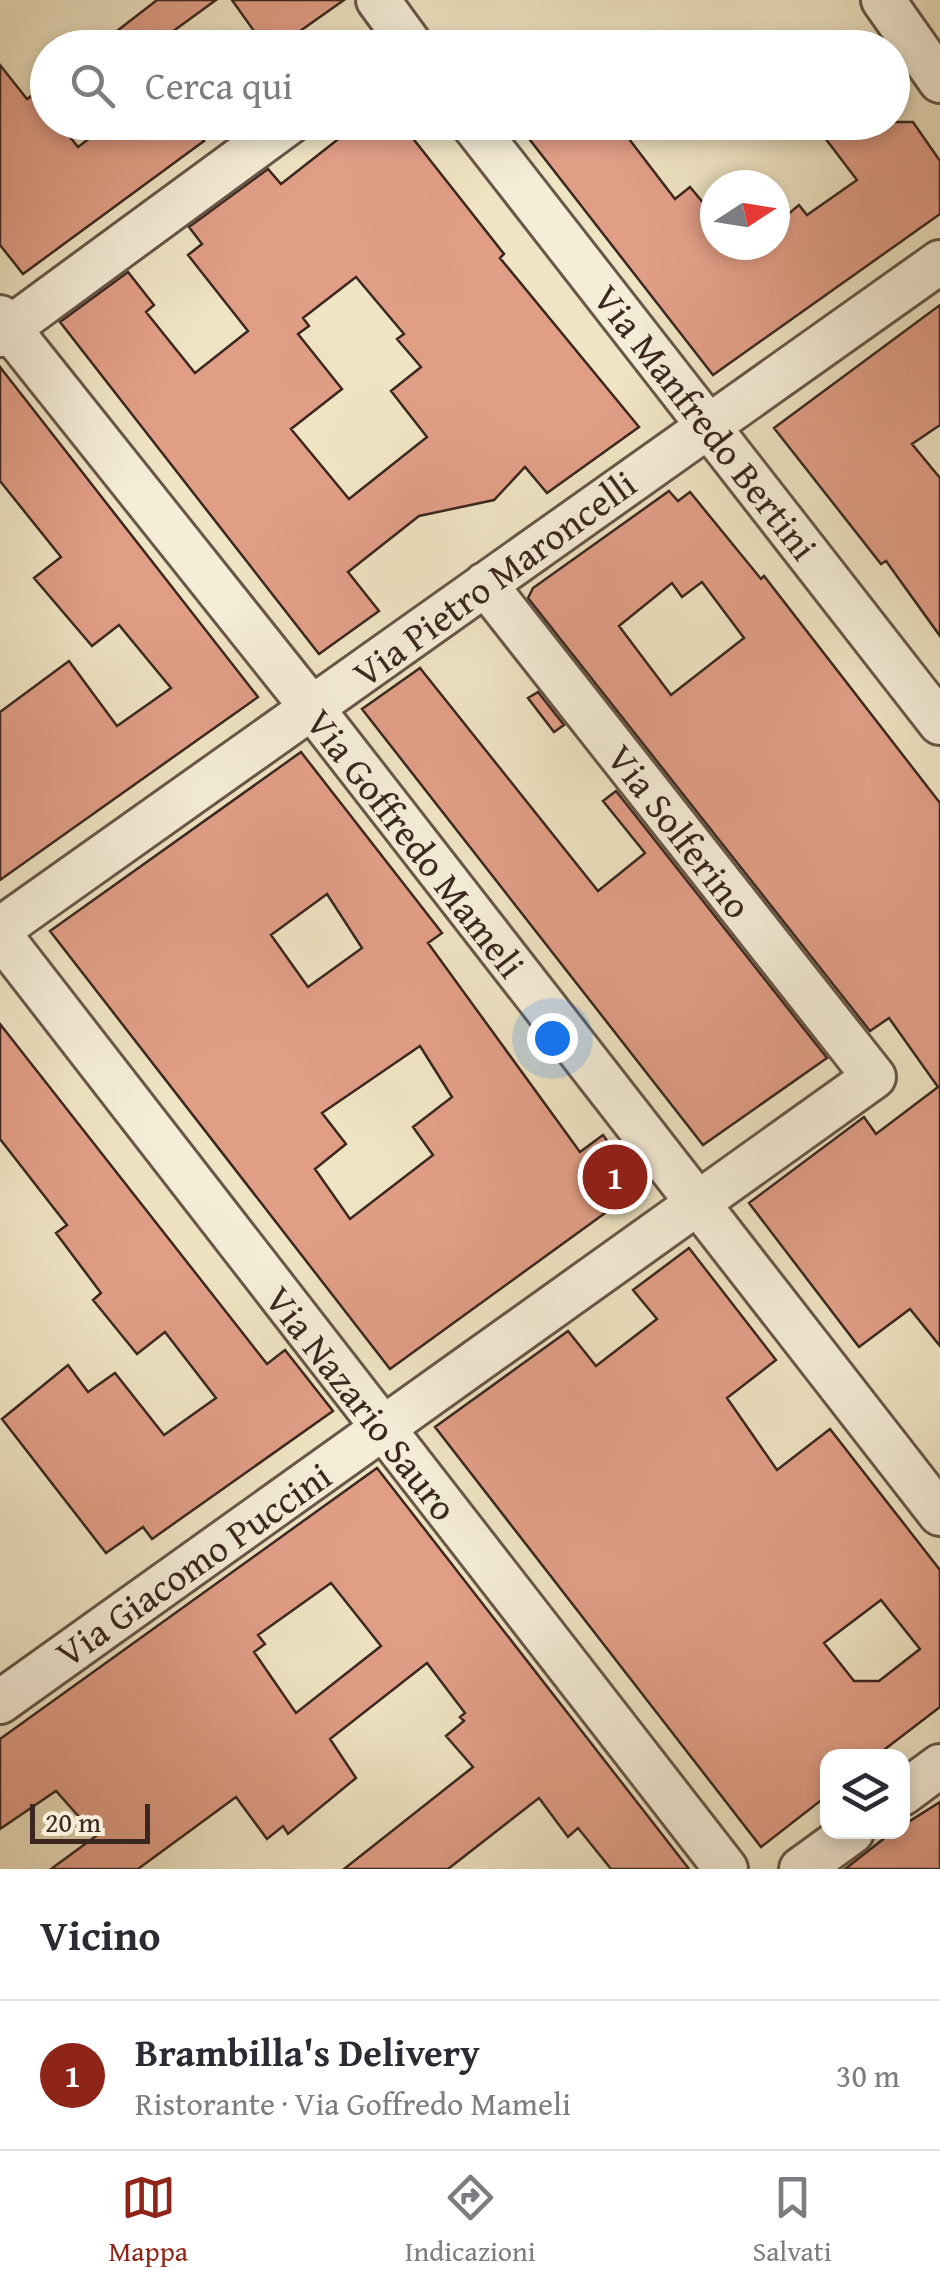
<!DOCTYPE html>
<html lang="it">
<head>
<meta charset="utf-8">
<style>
	:root { --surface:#fff; --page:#f2f2f3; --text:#2b2b33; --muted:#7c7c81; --line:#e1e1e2; --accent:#8f2418 }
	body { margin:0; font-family:"Gentium Book Plus",serif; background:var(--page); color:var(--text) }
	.controls { position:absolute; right:30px; bottom:30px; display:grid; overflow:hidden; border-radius:20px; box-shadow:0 5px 15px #0003 }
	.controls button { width:90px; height:90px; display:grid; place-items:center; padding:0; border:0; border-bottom:2px solid var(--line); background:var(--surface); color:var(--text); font:50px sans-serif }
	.compass { position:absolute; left:700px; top:170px; width:90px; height:90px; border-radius:50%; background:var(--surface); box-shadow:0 5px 15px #0003; rotate:78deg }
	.scale { position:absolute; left:30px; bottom:25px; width:120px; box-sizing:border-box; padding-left:10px; border:5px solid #3b271f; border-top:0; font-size:28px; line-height:35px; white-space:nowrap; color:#3b271f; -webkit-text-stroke:8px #f5edd8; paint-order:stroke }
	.you { position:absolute; left:552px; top:1038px; width:35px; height:35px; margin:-25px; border:8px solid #fff; border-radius:50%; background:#1a73e8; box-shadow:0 0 0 15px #1a73e833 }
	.badge { display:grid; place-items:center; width:65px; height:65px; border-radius:50%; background:var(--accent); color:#fff; font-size:32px; font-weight:700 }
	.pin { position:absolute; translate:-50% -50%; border:5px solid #fff; box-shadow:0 2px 10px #0006 }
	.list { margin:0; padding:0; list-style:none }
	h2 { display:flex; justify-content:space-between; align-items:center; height:130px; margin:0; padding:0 40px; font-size:42px }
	h2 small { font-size:32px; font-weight:400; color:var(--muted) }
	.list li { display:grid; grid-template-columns:65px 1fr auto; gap:30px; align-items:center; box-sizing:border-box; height:150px; padding:0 40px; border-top:2px solid var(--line) }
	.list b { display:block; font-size:38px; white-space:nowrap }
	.list p { margin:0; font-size:32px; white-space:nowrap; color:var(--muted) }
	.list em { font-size:32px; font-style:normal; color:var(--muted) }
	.icon { flex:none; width:55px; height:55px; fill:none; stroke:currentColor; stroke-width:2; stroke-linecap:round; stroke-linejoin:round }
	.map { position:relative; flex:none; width:940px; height:1869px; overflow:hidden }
	.search { position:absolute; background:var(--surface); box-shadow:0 5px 15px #0003; left:30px; right:30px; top:30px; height:110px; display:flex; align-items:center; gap:25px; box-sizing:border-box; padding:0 35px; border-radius:55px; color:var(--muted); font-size:38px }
	.sheet { height:280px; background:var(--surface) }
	nav { display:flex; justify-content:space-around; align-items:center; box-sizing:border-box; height:140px; border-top:2px solid var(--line); background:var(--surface); font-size:28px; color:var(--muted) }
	nav a { display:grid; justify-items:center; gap:5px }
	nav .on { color:var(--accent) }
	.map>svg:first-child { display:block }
	.building { fill:#e19e87; stroke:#3b271f; stroke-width:2.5; fill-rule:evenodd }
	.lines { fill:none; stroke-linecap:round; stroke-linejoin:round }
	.minor-casing { stroke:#685648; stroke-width:48 }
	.minor { stroke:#f5edd8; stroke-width:42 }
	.labels { text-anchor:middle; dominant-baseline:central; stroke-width:8; stroke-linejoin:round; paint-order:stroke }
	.street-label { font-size:38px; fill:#3b271f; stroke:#f5edd8 }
</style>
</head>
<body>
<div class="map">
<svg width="940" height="1869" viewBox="0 0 940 1869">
	<rect width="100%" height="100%" fill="#efe4c3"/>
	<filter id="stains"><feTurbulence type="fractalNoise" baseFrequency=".002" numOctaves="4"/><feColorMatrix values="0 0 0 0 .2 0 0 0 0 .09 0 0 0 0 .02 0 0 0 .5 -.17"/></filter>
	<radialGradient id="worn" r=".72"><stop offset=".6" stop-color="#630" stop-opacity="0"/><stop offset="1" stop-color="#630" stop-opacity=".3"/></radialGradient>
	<!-- building -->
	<path class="building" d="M 157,0 L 216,0 L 150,48 L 95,48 Z
		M 232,0 L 344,0 L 276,48 L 266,48 Z
		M 0,65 L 27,99 L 48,84 L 48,122 L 58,122 L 78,147 L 111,122 L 190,122 L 204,141 L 23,274 L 0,245 Z
		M 360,122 L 400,122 L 504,254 L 500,258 L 639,427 L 547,493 L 525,467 L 494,500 L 419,516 L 348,572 L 379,611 L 319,654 L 60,322 L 128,272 L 154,305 L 146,312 L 195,373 L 248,331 L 188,255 L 202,244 L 189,227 L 268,169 L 281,184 ZM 356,277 L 404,334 L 397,339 L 421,367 L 391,391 L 427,437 L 349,499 L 291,429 L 342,389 L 298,334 L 309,326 L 303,318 Z
		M 516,122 L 616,122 L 675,199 L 690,187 L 715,217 L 715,245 L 737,245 L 742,251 L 750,245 L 775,245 L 775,225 L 799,205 L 807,215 L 857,180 L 825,138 L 844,122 L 913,122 L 940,161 L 940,214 L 713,375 Z
		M 940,305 L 940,425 L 912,444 L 940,478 L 940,636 L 886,561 L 881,564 L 774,428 Z
		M 0,367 L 258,697 L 0,880 L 0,712 L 69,661 L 117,726 L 171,688 L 119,625 L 92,646 L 34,578 L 61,557 L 0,481 Z
		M 669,491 L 678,501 L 690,492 L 761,579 L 764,576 L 940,803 L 940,1346 L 910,1309 L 859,1347 L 749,1203 L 864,1117 L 876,1134 L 938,1087 L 889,1018 L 870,1031 L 528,598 L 533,588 ZM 702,582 L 744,638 L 671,695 L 619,626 L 672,583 L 682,597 Z
		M 420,668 L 598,891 L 645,853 L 603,801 L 616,791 L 827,1058 L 703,1145 L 362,709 Z
		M 538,692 L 564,725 L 554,732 L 528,698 Z
		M 301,752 L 442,933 L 428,943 L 580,1152 L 603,1135 L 641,1187 L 390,1369 L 50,931 ZM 327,894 L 362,948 L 308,987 L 271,935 ZM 420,1046 L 452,1097 L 413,1127 L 433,1155 L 350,1219 L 315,1169 L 346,1144 L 322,1113 Z
		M 0,1024 L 267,1364 L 285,1350 L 333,1411 L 152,1539 L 143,1527 L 106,1553 L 2,1419 L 68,1365 L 88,1392 L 115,1373 L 164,1435 L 216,1398 L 165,1332 L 137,1354 L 93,1300 L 101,1293 L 56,1233 L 67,1225 L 0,1139 Z
		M 689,1248 L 776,1360 L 727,1398 L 777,1470 L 830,1429 L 940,1570 L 940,1707 L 876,1756 L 828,1756 L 828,1795 L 761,1847 L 435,1427 L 568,1331 L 596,1366 L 657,1319 L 633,1290 ZM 881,1600 L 920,1649 L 879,1681 L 854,1681 L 824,1643 Z
		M 377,1468 L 689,1869 L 611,1869 L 578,1828 L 568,1837 L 539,1798 L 448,1869 L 344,1869 L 473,1767 L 446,1736 L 464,1721 L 460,1717 L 465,1713 L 427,1663 L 330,1739 L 356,1778 L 288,1834 L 283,1826 L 267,1839 L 236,1797 L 138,1869 L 51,1869 L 96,1836 L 56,1791 L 0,1829 L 0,1739 ZM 331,1583 L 381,1646 L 296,1713 L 254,1652 L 265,1644 L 258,1635 Z
		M 940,1802 L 940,1869 L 845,1869 L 886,1837 L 902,1832 L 902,1826 Z"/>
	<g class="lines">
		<defs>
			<path id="minor" d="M 378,0 L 413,48
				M 883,0 L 940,81
				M 471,122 L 940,723
				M 0,317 L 312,708 L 940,1514
				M 0,335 L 290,122
				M 0,929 L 940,262
				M 0,935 L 726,1869
				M 0,1702 L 874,1077 L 485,584
				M 902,1794 L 940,1766
				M 801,1869 L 852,1832"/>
		</defs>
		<!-- minor casing -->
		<use href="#minor" class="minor-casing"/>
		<!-- minor -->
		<use href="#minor" class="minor"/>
	</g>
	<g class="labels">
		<!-- street labels -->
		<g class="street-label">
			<text transform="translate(706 422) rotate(52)">Via Manfredo Bertini</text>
			<text transform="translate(494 578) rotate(-36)">Via Pietro Maroncelli</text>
			<text transform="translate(680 831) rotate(52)">Via Solferino</text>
			<text transform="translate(416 843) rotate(52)">Via Goffredo Mameli</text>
			<text transform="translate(362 1403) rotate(52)">Via Nazario Sauro</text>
			<text transform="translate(193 1564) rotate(-35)">Via Giacomo Puccini</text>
		</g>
	</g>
	<rect width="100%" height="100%" filter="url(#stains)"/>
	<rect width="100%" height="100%" fill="url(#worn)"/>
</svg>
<div class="controls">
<button><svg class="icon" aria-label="layers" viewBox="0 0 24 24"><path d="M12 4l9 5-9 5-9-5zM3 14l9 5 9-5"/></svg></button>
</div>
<svg class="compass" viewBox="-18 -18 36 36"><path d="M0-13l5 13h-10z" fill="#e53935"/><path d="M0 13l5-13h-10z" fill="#7c7c81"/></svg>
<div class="scale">20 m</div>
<div class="you"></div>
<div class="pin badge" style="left:615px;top:1177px">1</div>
<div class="search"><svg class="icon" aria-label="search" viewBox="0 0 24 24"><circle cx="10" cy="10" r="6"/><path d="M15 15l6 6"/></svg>Cerca qui</div>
</div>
<section class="sheet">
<h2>Vicino<small></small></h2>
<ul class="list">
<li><span class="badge">1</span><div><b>Brambilla's Delivery</b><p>Ristorante · Via Goffredo Mameli</p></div><em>30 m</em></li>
</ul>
</section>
<nav>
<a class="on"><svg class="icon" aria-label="map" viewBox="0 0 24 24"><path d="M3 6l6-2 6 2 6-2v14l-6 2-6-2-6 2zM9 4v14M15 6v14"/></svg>Mappa</a>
<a><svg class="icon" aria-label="directions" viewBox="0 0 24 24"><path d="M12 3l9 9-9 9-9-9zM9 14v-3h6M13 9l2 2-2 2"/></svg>Indicazioni</a>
<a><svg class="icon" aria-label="saved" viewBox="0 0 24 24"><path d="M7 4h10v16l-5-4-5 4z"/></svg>Salvati</a>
</nav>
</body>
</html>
